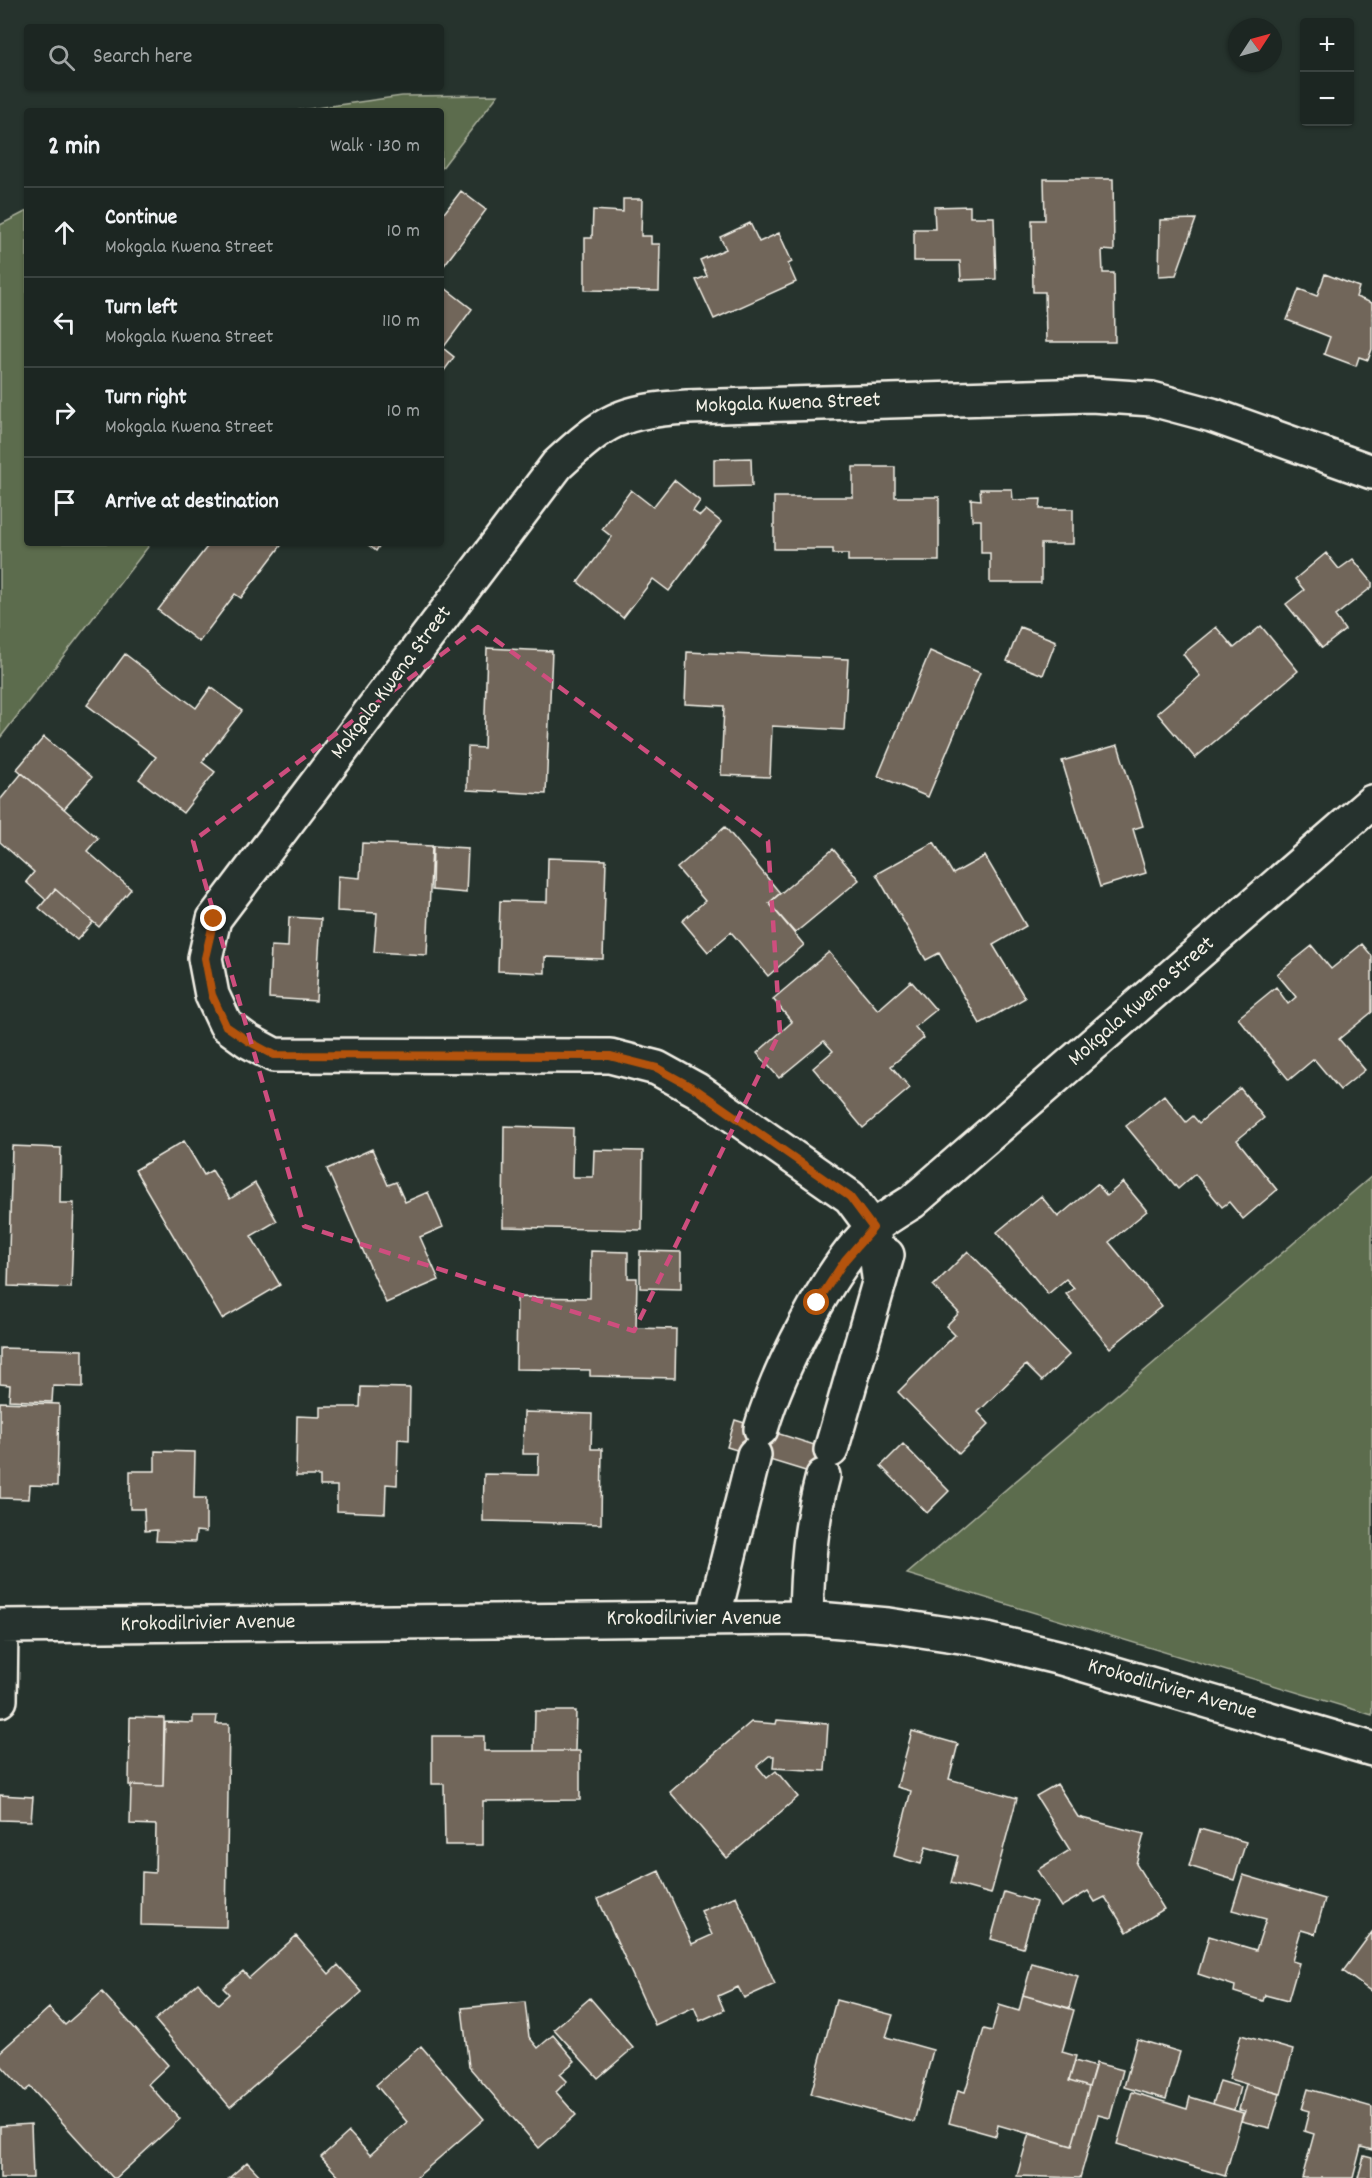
<!DOCTYPE html>
<html lang="en">
<head>
<meta charset="utf-8">
<style>
	:root { --surface:#1c2622; --page:#29322f; --text:#f1f3f6; --muted:#a0a5a5; --line:#3a4340 }
	body { margin:0; font-family:Dekko,sans-serif; background:var(--page); color:var(--text) }
	.controls { position:absolute; right:18px; top:18px; display:grid; overflow:hidden; border-radius:6px; box-shadow:0 2px 4px #0004 }
	.controls button { width:54px; height:54px; display:grid; place-items:center; padding:0; border:0; border-bottom:2px solid var(--line); background:var(--surface); color:var(--text); font:30px sans-serif }
	.compass { position:absolute; left:1228px; top:18px; width:54px; height:54px; border-radius:50%; background:var(--surface); box-shadow:0 2px 4px #0004; rotate:54deg }
	.stop { position:absolute; width:18px; height:18px; margin:-14px; border:4px solid #b45309; border-radius:50%; background:#fff }
	.stop.end { background:#b45309; border-color:#fff; box-shadow:0 2px 6px #0008 }
	.list { margin:0; padding:0; list-style:none }
	h2 { display:flex; justify-content:space-between; align-items:center; height:78px; margin:0; padding:0 24px; font-size:26px }
	h2 small { font-size:20px; font-weight:400; color:var(--muted) }
	.list li { display:grid; grid-template-columns:39px 1fr auto; gap:18px; align-items:center; box-sizing:border-box; height:90px; padding:0 24px; border-top:2px solid var(--line) }
	.list b { display:block; font-size:22px; white-space:nowrap }
	.list p { margin:0; font-size:20px; white-space:nowrap; color:var(--muted) }
	.list em { font-size:20px; font-style:normal; color:var(--muted) }
	.icon { flex:none; width:33px; height:33px; fill:none; stroke:currentColor; stroke-width:2; stroke-linecap:round; stroke-linejoin:round }
	.map { position:relative; flex:none; width:1372px; height:2178px; overflow:hidden }
	.search { position:absolute; background:var(--surface); box-shadow:0 2px 4px #0004; left:24px; top:24px; width:420px; height:66px; display:flex; align-items:center; gap:15px; box-sizing:border-box; padding:0 21px; border-radius:6px; color:var(--muted); font-size:22px }
	.panel { position:absolute; background:var(--surface); box-shadow:0 2px 4px #0004; left:24px; top:108px; width:420px; height:438px; border-radius:6px }
	.map>svg:first-child { display:block }
	.green { fill:#5c6c4e; stroke:#a8ae9b; stroke-width:1.5 }
	.building { fill:#71665a; stroke:#f4f1e8; stroke-width:1.5 }
	.lines { fill:none; stroke-linecap:round; stroke-linejoin:round }
	.street-casing { stroke:#f4f1e8; stroke-width:38 }
	.street { stroke:#26332d; stroke-width:33 }
	.route { stroke:#b45309; stroke-width:8 }
	.marked { fill:none; stroke:#ce4e7e; stroke-width:4.5; stroke-dasharray:12 8; stroke-linejoin:round }
	.labels { text-anchor:middle; dominant-baseline:central; stroke-width:4.5; stroke-linejoin:round; paint-order:stroke }
	.street-label { font-size:22px; fill:#f4f1e8; stroke:#26332d }
</style>
</head>
<body>
<div class="map">
<svg width="1372" height="2178" viewBox="0 0 1372 2178">
	<rect width="100%" height="100%" fill="#26332d"/>
	<filter id="ink" filterUnits="userSpaceOnUse"><feTurbulence type="fractalNoise" baseFrequency=".0167" numOctaves="2"/><feDisplacementMap in="SourceGraphic" scale="12" xChannelSelector="R" yChannelSelector="G"/><feConvolveMatrix kernelMatrix="1 2 1 2 8 2 1 2 1" color-interpolation-filters="sRGB"/></filter>
	<g filter="url(#ink)">
		<!-- green -->
		<path class="green" d="M 498,95 L 441,169 L 441,111 L 295,111 L 402,96 Z
			M 27,211 L 27,543 L 151,543 L 0,738 L 0,225 Z
			M 1372,1176 L 1372,1715 L 907,1574 Z"/>
		<!-- building -->
		<path class="building" d="M 1044,179 L 1113,179 L 1114,251 L 1102,250 L 1103,273 L 1114,273 L 1115,342 L 1046,342 L 1045,292 L 1033,292 L 1032,220 L 1045,220 Z
			M 461,191 L 486,210 L 442,268 L 441,217 Z
			M 623,199 L 642,199 L 641,236 L 651,236 L 651,244 L 660,244 L 659,291 L 585,290 L 585,238 L 592,238 L 593,210 L 623,212 Z
			M 970,206 L 970,217 L 994,217 L 996,279 L 961,280 L 960,261 L 914,261 L 914,229 L 935,229 L 934,207 Z
			M 1196,219 L 1176,275 L 1159,276 L 1160,220 Z
			M 750,223 L 759,242 L 779,233 L 792,262 L 788,264 L 796,282 L 714,319 L 696,280 L 707,276 L 700,260 L 726,249 L 720,237 Z
			M 1325,274 L 1359,287 L 1356,297 L 1372,303 L 1372,349 L 1368,360 L 1359,357 L 1356,366 L 1324,354 L 1330,337 L 1287,320 L 1299,289 L 1317,296 Z
			M 445,288 L 472,309 L 443,348 L 454,357 L 441,375 L 441,294 Z
			M 751,458 L 752,486 L 714,487 L 714,459 Z
			M 853,467 L 895,467 L 895,497 L 939,497 L 939,561 L 848,561 L 848,554 L 833,554 L 833,549 L 774,549 L 774,497 L 853,497 Z
			M 674,480 L 700,501 L 693,511 L 700,516 L 706,510 L 721,522 L 669,591 L 653,579 L 623,618 L 578,582 L 612,537 L 602,529 L 631,490 L 653,507 Z
			M 980,489 L 1012,489 L 1013,500 L 1041,499 L 1040,509 L 1073,509 L 1073,544 L 1041,544 L 1041,583 L 990,583 L 990,553 L 981,553 L 981,520 L 972,520 L 971,499 L 981,500 Z
			M 210,543 L 283,543 L 241,598 L 235,594 L 199,642 L 158,610 Z
			M 366,543 L 381,543 L 376,551 Z
			M 1326,553 L 1339,569 L 1353,559 L 1372,582 L 1372,587 L 1335,616 L 1345,630 L 1322,648 L 1286,604 L 1304,590 L 1295,579 Z
			M 1261,626 L 1298,671 L 1195,758 L 1157,713 L 1200,676 L 1183,654 L 1216,627 L 1234,648 Z
			M 1020,627 L 1056,641 L 1043,675 L 1007,661 Z
			M 487,648 L 552,651 L 546,794 L 467,790 L 468,747 L 484,748 Z
			M 930,651 L 980,673 L 928,797 L 878,776 Z
			M 687,652 L 848,659 L 844,730 L 772,726 L 770,777 L 721,775 L 724,706 L 685,704 Z
			M 125,654 L 196,708 L 211,687 L 242,711 L 202,762 L 215,772 L 183,813 L 139,779 L 156,757 L 87,705 Z
			M 44,737 L 92,777 L 64,809 L 17,769 Z
			M 1118,745 L 1143,826 L 1133,829 L 1146,873 L 1100,887 L 1062,761 Z
			M 22,773 L 98,838 L 87,851 L 131,889 L 99,927 L 55,889 L 46,900 L 26,882 L 34,872 L 0,842 L 0,800 Z
			M 725,827 L 780,893 L 769,903 L 804,945 L 768,976 L 731,932 L 708,952 L 682,921 L 705,901 L 677,868 Z
			M 934,842 L 953,874 L 985,856 L 1026,926 L 993,945 L 1025,998 L 980,1024 L 939,953 L 926,960 L 876,874 Z
			M 362,843 L 432,846 L 427,955 L 374,952 L 377,913 L 337,911 L 338,876 L 360,878 Z
			M 433,846 L 468,848 L 466,893 L 432,890 Z
			M 833,849 L 859,880 L 795,933 L 769,903 Z
			M 548,858 L 606,860 L 603,959 L 545,957 L 545,973 L 498,971 L 500,901 L 547,902 Z
			M 55,889 L 93,922 L 77,940 L 39,908 Z
			M 289,917 L 321,919 L 316,1001 L 269,998 L 271,946 L 288,947 Z
			M 1362,944 L 1372,956 L 1372,1012 L 1339,1039 L 1365,1070 L 1340,1090 L 1314,1059 L 1289,1080 L 1238,1018 L 1276,987 L 1288,1004 L 1296,997 L 1277,974 L 1312,946 L 1331,969 Z
			M 829,952 L 878,1010 L 911,981 L 936,1010 L 915,1027 L 924,1038 L 891,1066 L 910,1088 L 863,1128 L 813,1068 L 833,1051 L 824,1041 L 779,1078 L 757,1053 L 792,1022 L 773,999 Z
			M 1240,1088 L 1264,1118 L 1237,1140 L 1277,1190 L 1243,1219 L 1229,1202 L 1222,1207 L 1195,1174 L 1178,1189 L 1126,1126 L 1164,1095 L 1186,1122 L 1193,1116 L 1199,1123 Z
			M 504,1126 L 573,1128 L 572,1177 L 593,1177 L 594,1150 L 643,1151 L 642,1230 L 503,1227 Z
			M 184,1141 L 204,1175 L 212,1170 L 230,1199 L 255,1183 L 277,1221 L 251,1236 L 280,1285 L 222,1319 L 135,1170 Z
			M 12,1146 L 61,1148 L 60,1203 L 74,1203 L 71,1288 L 8,1286 Z
			M 372,1149 L 388,1185 L 396,1182 L 405,1202 L 428,1192 L 443,1227 L 420,1237 L 439,1280 L 386,1303 L 327,1169 Z
			M 1123,1182 L 1147,1211 L 1109,1242 L 1162,1306 L 1110,1348 L 1066,1294 L 1074,1288 L 1066,1279 L 1048,1294 L 997,1232 L 1041,1196 L 1058,1217 L 1097,1184 L 1107,1196 Z
			M 591,1251 L 628,1252 L 628,1278 L 637,1278 L 636,1328 L 676,1329 L 675,1378 L 590,1376 L 590,1370 L 516,1369 L 517,1297 L 590,1298 Z
			M 640,1251 L 681,1252 L 681,1289 L 640,1288 Z
			M 968,1251 L 1069,1355 L 1042,1381 L 1026,1365 L 978,1412 L 989,1424 L 959,1454 L 898,1392 L 955,1335 L 946,1326 L 959,1313 L 933,1286 Z
			M 0,1348 L 83,1350 L 83,1387 L 53,1386 L 52,1402 L 9,1400 L 10,1385 L 0,1384 Z
			M 361,1387 L 410,1388 L 409,1440 L 398,1439 L 397,1485 L 386,1484 L 385,1513 L 337,1511 L 337,1486 L 320,1486 L 320,1476 L 296,1476 L 297,1416 L 321,1417 L 321,1407 L 360,1407 Z
			M 0,1402 L 59,1404 L 57,1486 L 30,1485 L 29,1499 L 0,1498 Z
			M 524,1412 L 592,1414 L 591,1449 L 602,1449 L 601,1524 L 483,1521 L 484,1474 L 538,1475 L 539,1454 L 523,1454 Z
			M 735,1420 L 843,1454 L 835,1480 L 727,1447 Z
			M 903,1444 L 949,1491 L 927,1513 L 881,1466 Z
			M 155,1451 L 195,1452 L 194,1498 L 206,1498 L 206,1532 L 196,1531 L 195,1542 L 156,1541 L 157,1530 L 145,1531 L 144,1509 L 130,1509 L 130,1471 L 155,1471 Z
			M 535,1711 L 576,1711 L 575,1751 L 534,1751 Z
			M 193,1716 L 217,1716 L 216,1724 L 229,1724 L 226,1927 L 141,1925 L 142,1872 L 155,1873 L 156,1825 L 130,1824 L 131,1785 L 163,1786 L 165,1722 L 193,1723 Z
			M 130,1717 L 164,1718 L 163,1786 L 129,1785 Z
			M 777,1720 L 828,1724 L 825,1771 L 773,1768 L 774,1756 L 769,1756 L 757,1766 L 767,1778 L 776,1771 L 798,1797 L 727,1858 L 670,1792 L 751,1722 L 776,1724 Z
			M 912,1731 L 958,1744 L 949,1779 L 1017,1798 L 991,1894 L 951,1883 L 958,1856 L 926,1847 L 921,1864 L 894,1856 L 911,1791 L 897,1787 Z
			M 432,1736 L 484,1736 L 484,1751 L 580,1751 L 580,1800 L 483,1801 L 483,1845 L 445,1845 L 444,1784 L 432,1784 Z
			M 1057,1784 L 1078,1817 L 1144,1834 L 1136,1864 L 1164,1909 L 1127,1932 L 1105,1897 L 1095,1902 L 1088,1891 L 1061,1907 L 1037,1870 L 1070,1850 L 1036,1796 Z
			M 0,1795 L 33,1797 L 31,1821 L 0,1820 Z
			M 1200,1829 L 1246,1842 L 1234,1880 L 1189,1866 Z
			M 659,1871 L 692,1944 L 712,1935 L 701,1911 L 736,1896 L 775,1984 L 744,1998 L 738,1987 L 718,1996 L 724,2010 L 700,2021 L 694,2007 L 655,2025 L 598,1899 Z
			M 1243,1875 L 1325,1899 L 1315,1934 L 1301,1930 L 1292,1961 L 1299,1963 L 1288,2001 L 1265,1995 L 1263,2001 L 1234,1992 L 1235,1986 L 1198,1974 L 1209,1936 L 1256,1950 L 1266,1919 L 1232,1910 Z
			M 1004,1892 L 1036,1902 L 1023,1948 L 991,1939 Z
			M 1372,1932 L 1372,1992 L 1343,1971 Z
			M 296,1936 L 329,1974 L 338,1965 L 362,1992 L 230,2107 L 155,2020 L 198,1983 L 218,2004 L 229,1994 L 223,1988 L 243,1971 L 249,1978 Z
			M 1032,1963 L 1078,1976 L 1069,2008 L 1023,1995 Z
			M 102,1992 L 168,2065 L 148,2084 L 180,2119 L 116,2178 L 113,2178 L 30,2087 L 25,2091 L 0,2064 L 0,2052 L 49,2008 L 65,2025 Z
			M 1023,1995 L 1074,2010 L 1062,2052 L 1076,2056 L 1069,2081 L 1089,2087 L 1072,2146 L 998,2125 L 996,2136 L 949,2123 L 958,2090 L 965,2092 L 984,2029 L 992,2031 L 999,2005 L 1019,2011 Z
			M 590,1998 L 633,2048 L 598,2078 L 554,2029 Z
			M 836,2000 L 893,2015 L 886,2037 L 933,2050 L 914,2122 L 811,2094 Z
			M 525,2002 L 529,2037 L 538,2048 L 553,2035 L 575,2061 L 560,2074 L 567,2081 L 556,2092 L 576,2115 L 539,2148 L 469,2067 L 462,2008 Z
			M 1241,2035 L 1293,2050 L 1281,2094 L 1229,2079 Z
			M 1137,2039 L 1180,2052 L 1166,2099 L 1124,2087 Z
			M 421,2046 L 484,2119 L 416,2178 L 340,2178 L 321,2157 L 349,2132 L 370,2155 L 407,2122 L 376,2085 Z
			M 1075,2061 L 1095,2067 L 1089,2087 L 1069,2081 Z
			M 1096,2063 L 1123,2070 L 1110,2118 L 1098,2115 L 1080,2178 L 1017,2176 L 1029,2133 L 1072,2146 Z
			M 1220,2081 L 1240,2087 L 1234,2110 L 1213,2104 Z
			M 1246,2084 L 1280,2094 L 1270,2128 L 1241,2121 L 1245,2111 L 1239,2110 Z
			M 1308,2089 L 1372,2107 L 1372,2150 L 1361,2147 L 1353,2178 L 1302,2178 L 1314,2134 L 1304,2131 L 1309,2111 L 1302,2109 Z
			M 1132,2092 L 1187,2109 L 1190,2097 L 1243,2113 L 1225,2176 L 1117,2144 Z
			M 31,2124 L 33,2178 L 0,2178 L 0,2126 Z
			M 1364,2156 L 1372,2158 L 1372,2178 L 1358,2178 Z
			M 247,2162 L 262,2178 L 229,2178 Z"/>
		<g class="lines">
			<defs>
				<path id="street" d="M 879,1277 L 873,1228 L 850,1197 L 697,1090 L 657,1068 L 610,1056 L 274,1055 L 248,1041 L 226,1025 L 212,995 L 205,958 L 214,919 L 557,465 C 606,420 620,411 687,407 L 1091,395 L 1152,399 L 1212,415 L 1372,472
					M 761,1429 C 777,1374 830,1265 873,1228 C 885,1218 899,1210 912,1202 L 1372,802
					M 831,1450 L 887,1255
					M 806,1618 C 807,1569 810,1524 823,1476
					M 713,1619 L 754,1455
					M 0,1626 L 806,1618 L 888,1625 L 987,1640 L 1061,1658 L 1372,1749
					M 0,1700 L 1,1626"/>
			</defs>
			<!-- street casing -->
			<use href="#street" class="street-casing"/>
			<!-- street -->
			<use href="#street" class="street"/>
		</g>
	</g>
	<g class="lines" filter="url(#ink)">
		<!-- route -->
		<path class="route" d="M 214,919 L 205,958 L 212,995 L 226,1026 L 248,1041 L 274,1055 L 610,1056 L 657,1068 L 697,1090 L 850,1197 L 873,1228 L 845,1260 L 817,1303"/>
	</g>
	<!-- marked area -->
	<path class="marked" d="M 478,627 L 768,841 L 780,1032 L 634,1331 L 304,1226 L 193,841 Z"/>
	<g class="labels">
		<!-- street labels -->
		<g class="street-label">
			<text transform="translate(788 404) rotate(-2)">Mokgala Kwena Street</text>
			<text transform="translate(392 683) rotate(-53)">Mokgala Kwena Street</text>
			<text transform="translate(1142 1002) rotate(-41)">Mokgala Kwena Street</text>
			<text x="694" y="1619">Krokodilrivier Avenue</text>
			<text transform="translate(208 1624) rotate(-1)">Krokodilrivier Avenue</text>
			<text transform="translate(1172 1690) rotate(16)">Krokodilrivier Avenue</text>
		</g>
	</g>
</svg>
<div class="controls">
<button>+</button>
<button>−</button>
</div>
<svg class="compass" viewBox="-18 -18 36 36"><path d="M0-13l5 13h-10z" fill="#e53935"/><path d="M0 13l5-13h-10z" fill="#a0a5a5"/></svg>
<div class="stop" style="left:817px;top:1303px"></div>
<div class="stop end" style="left:214px;top:919px"></div>
<div class="search"><svg class="icon" aria-label="search" viewBox="0 0 24 24"><circle cx="10" cy="10" r="6"/><path d="M15 15l6 6"/></svg>Search here</div>
<section class="panel">
<h2>2 min<small>Walk · 130 m</small></h2>
<ul class="list">
<li><svg class="icon" aria-label="ahead" viewBox="0 0 24 24"><path d="M12 20V5M6 11l6-6 6 6"/></svg><div><b>Continue</b><p>Mokgala Kwena Street</p></div><em>10 m</em></li>
<li><svg class="icon" aria-label="left" viewBox="0 0 24 24"><path d="M17 20v-9H6M10 6l-5 5 5 5"/></svg><div><b>Turn left</b><p>Mokgala Kwena Street</p></div><em>110 m</em></li>
<li><svg class="icon" aria-label="right" viewBox="0 0 24 24"><path d="M7 20v-9h11M14 6l5 5-5 5"/></svg><div><b>Turn right</b><p>Mokgala Kwena Street</p></div><em>10 m</em></li>
<li><svg class="icon" aria-label="arrive" viewBox="0 0 24 24"><path d="M6 21V4h12l-3 4 3 4H6"/></svg><div><b>Arrive at destination</b></div></li>
</ul>
</section>
</div>
</body>
</html>
